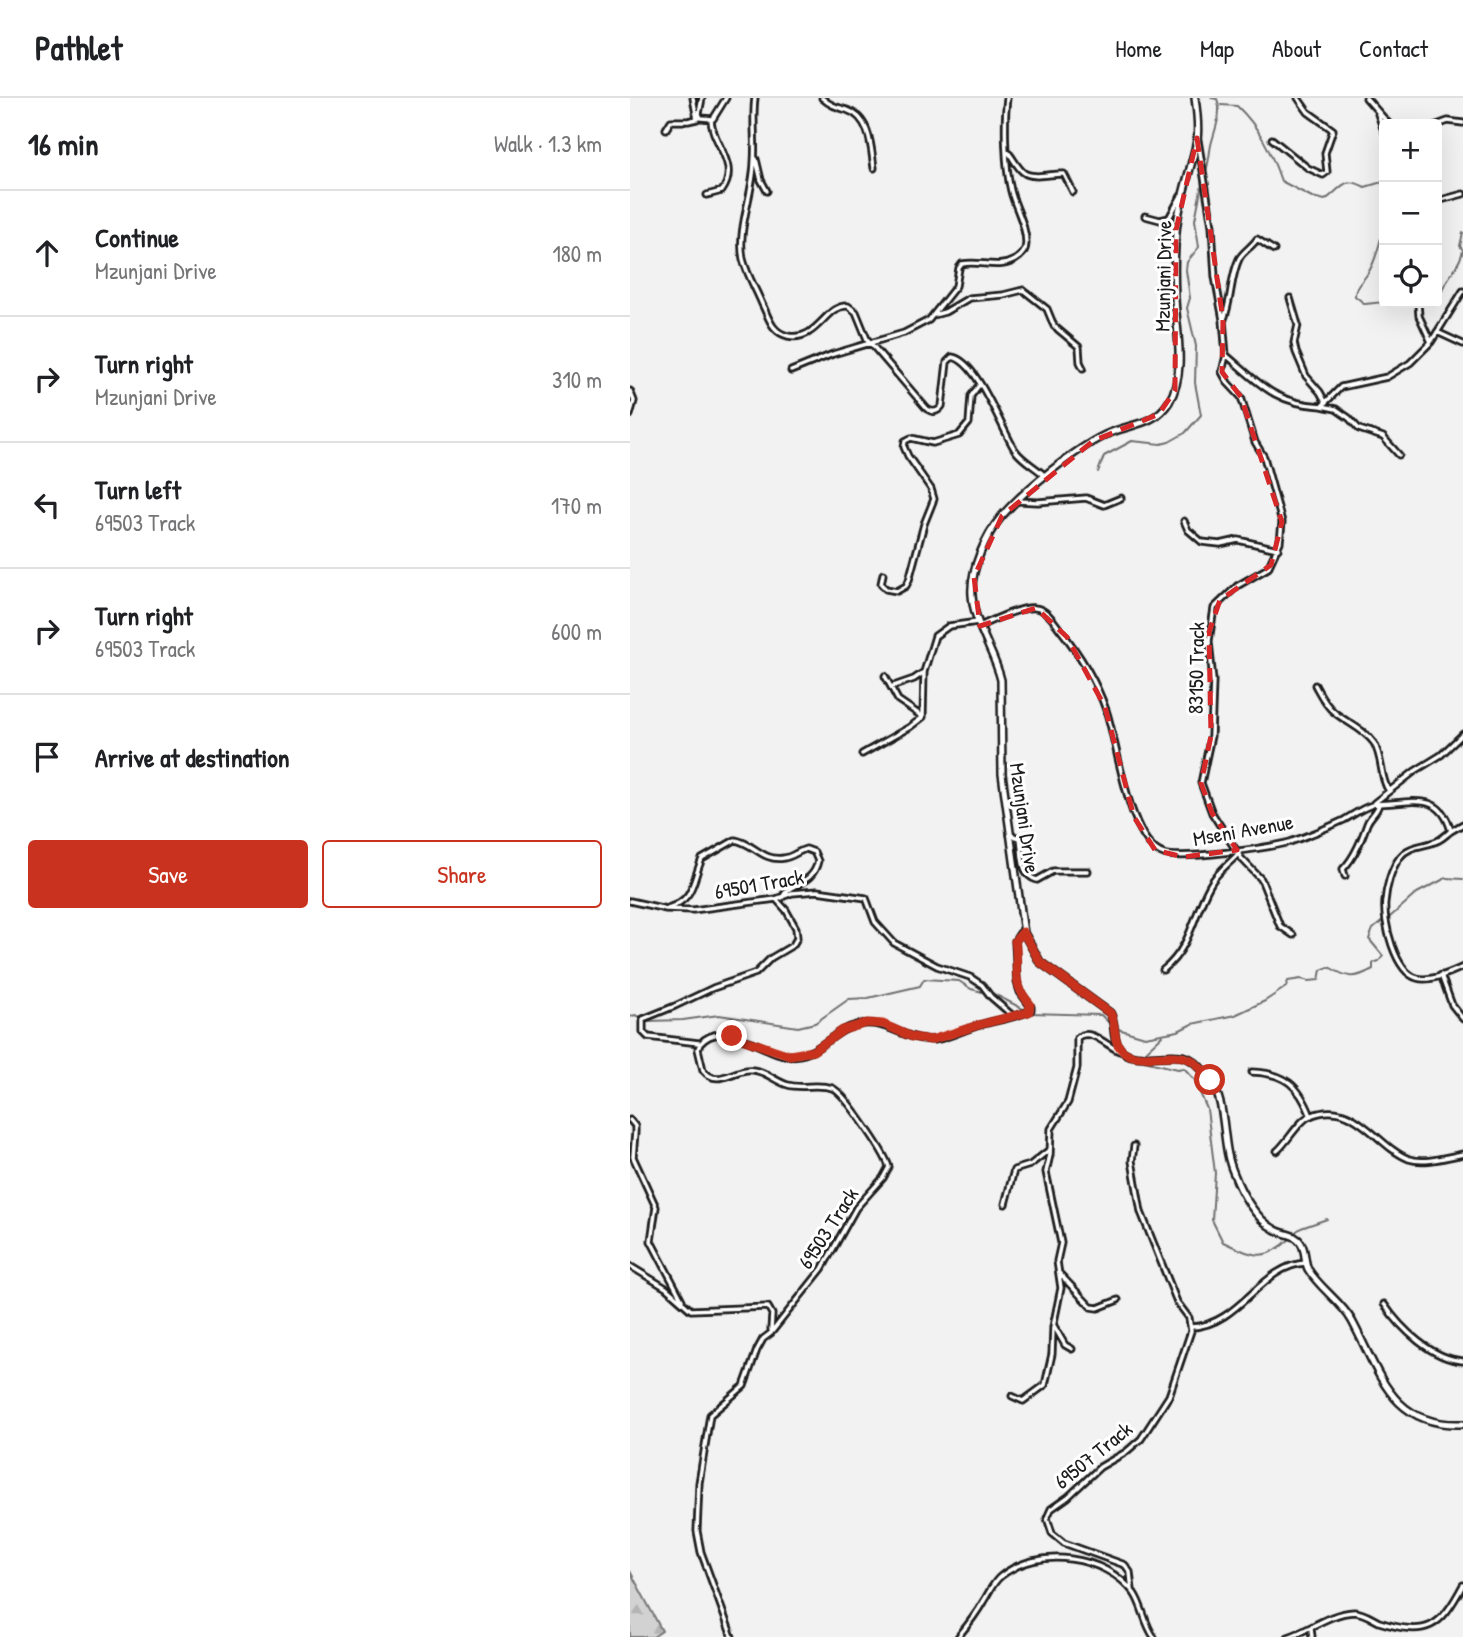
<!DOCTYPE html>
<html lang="en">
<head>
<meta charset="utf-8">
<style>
	:root { --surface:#fff; --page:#f2f2f2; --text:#202124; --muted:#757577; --line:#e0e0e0; --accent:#c8321e }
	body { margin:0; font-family:"Patrick Hand",sans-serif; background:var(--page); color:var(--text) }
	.controls { position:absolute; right:21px; top:21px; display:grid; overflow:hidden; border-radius:7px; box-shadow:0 7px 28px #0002 }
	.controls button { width:63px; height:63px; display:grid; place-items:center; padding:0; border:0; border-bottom:2px solid var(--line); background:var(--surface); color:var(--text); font:35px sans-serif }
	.stop { position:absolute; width:21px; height:21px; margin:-16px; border:5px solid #c8321e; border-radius:50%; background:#fff }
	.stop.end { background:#c8321e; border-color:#fff; box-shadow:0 2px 7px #0008 }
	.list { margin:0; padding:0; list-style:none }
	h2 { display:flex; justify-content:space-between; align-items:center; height:91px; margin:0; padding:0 28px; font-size:30px }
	h2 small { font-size:23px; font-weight:400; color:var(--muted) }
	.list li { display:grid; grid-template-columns:46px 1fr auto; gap:21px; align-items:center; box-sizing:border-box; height:126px; padding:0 28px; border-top:2px solid var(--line) }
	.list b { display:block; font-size:26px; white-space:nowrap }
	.list p { margin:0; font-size:23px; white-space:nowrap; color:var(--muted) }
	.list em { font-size:23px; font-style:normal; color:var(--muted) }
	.actions { display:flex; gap:14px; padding:21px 28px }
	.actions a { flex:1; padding:16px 0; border:2px solid var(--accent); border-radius:7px; text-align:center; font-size:24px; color:var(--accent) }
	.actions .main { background:var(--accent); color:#fff }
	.icon { flex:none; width:38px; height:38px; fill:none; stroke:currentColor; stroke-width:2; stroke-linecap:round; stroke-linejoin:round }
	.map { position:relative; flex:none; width:833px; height:1539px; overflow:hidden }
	header { display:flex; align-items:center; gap:42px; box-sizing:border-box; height:98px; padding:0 35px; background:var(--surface); border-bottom:2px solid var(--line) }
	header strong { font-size:33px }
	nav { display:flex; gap:38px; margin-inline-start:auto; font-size:24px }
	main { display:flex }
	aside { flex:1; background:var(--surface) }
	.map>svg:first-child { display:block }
	.forest { fill:url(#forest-firs); stroke:#777; stroke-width:2 }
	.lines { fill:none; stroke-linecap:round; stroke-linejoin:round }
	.stream { stroke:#707070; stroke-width:2 }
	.minor-casing { stroke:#1c1c1c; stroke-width:9 }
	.major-casing { stroke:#1c1c1c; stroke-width:10 }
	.minor { stroke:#fff; stroke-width:3.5 }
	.major { stroke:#fff; stroke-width:5 }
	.route { stroke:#c8321e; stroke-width:9 }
	.marked { fill:none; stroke:#d62828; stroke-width:5; stroke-dasharray:14 9; stroke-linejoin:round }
	.labels { text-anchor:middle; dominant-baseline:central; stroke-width:6; stroke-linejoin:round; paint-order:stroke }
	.street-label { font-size:21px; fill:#1c1c1c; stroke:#fff }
</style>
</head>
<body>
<header>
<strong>Pathlet</strong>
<nav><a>Home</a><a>Map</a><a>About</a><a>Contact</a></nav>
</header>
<main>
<aside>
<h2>16 min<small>Walk · 1.3 km</small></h2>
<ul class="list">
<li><svg class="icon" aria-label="ahead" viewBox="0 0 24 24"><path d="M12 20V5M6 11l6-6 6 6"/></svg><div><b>Continue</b><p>Mzunjani Drive</p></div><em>180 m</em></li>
<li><svg class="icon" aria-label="right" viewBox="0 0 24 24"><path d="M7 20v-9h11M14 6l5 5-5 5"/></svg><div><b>Turn right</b><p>Mzunjani Drive</p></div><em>310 m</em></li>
<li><svg class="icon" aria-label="left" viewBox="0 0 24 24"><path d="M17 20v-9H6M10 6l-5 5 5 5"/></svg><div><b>Turn left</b><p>69503 Track</p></div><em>170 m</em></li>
<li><svg class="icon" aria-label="right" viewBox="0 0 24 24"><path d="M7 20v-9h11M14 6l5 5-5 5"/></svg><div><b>Turn right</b><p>69503 Track</p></div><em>600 m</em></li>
<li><svg class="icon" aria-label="arrive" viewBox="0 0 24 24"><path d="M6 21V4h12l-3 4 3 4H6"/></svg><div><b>Arrive at destination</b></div></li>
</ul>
<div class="actions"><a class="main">Save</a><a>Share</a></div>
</aside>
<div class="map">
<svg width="833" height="1539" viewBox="0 0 833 1539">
	<defs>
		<pattern id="forest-firs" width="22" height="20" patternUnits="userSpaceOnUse" patternTransform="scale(1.75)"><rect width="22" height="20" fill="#d2d2d2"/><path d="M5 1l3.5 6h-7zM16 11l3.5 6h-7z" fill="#b4b4b4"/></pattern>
	</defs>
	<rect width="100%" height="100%" fill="#f2f2f2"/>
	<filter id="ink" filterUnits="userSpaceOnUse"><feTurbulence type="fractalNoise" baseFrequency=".0143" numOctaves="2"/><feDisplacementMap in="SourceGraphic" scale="14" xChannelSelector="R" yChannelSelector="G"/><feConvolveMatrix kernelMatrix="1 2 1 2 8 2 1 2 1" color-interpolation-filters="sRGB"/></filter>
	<g filter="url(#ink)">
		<!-- forest -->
		<path class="forest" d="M 0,1473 L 32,1533 L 23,1539 L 0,1539 Z"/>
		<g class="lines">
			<!-- stream -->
			<path class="stream" d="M 591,7 L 607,8 C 630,30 641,54 651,83 L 682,99 L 695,102 C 712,91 713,77 735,89 L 752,84 L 754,94
				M 575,76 C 579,66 579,57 581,47 C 584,34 593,14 587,1 L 581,0
				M 754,130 C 749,146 746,164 736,178 C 731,185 725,189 725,198 L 735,206 L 754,204
				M 807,196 L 812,193 C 817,178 830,169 833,152 L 830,148 L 833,135
				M 759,205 L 766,205
				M 776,205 L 781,207 L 790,205
				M 468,374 L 474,358 L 502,343 L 531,346 L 539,344 L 555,335 L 571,317 L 565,285 L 566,248 L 557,210 L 560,200 L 556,172 L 557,164 L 569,149 L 565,122 L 573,81
				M 760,819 L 787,795 L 816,780 L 833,781
				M 362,895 L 395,912
				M 400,915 L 471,917 L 482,928
				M 0,919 L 5,917 L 18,923 L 53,922 L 89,917 L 168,929 L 185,925 L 219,901 L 238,900 L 290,888 L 294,881 L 329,883 L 341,891 L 356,895
				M 488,931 L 515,939 L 548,933 L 562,926 L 605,917 L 635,903 L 656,889 L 658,883 L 671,881 L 679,883 L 689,882 L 691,872 L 699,869 C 718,880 723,882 743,871 L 743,865 L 749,863 L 753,858 L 739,841 L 743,831 L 755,821
				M 514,955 L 533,937
				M 514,963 L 548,971 L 554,970 L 564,981 L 577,1011 L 585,1075 L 582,1122 L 593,1144 C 624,1158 634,1165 661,1140
				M 664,1135 L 671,1130 L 697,1121"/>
			<defs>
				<path id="minor" d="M 63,0 L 67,21 L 69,20
					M 125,0 C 122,22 126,43 124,65 C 123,97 107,130 113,161 C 117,177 126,191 132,206 C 139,219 141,234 158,238 C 188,244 195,206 218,208 L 226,214 L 237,241 L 297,311 C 303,315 308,314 312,308 L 317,264 L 322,259 C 347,262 372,332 385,352 C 393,363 404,368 414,377
					M 192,0 C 201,8 207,9 217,12 C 241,20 241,50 244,70
					M 736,0 L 759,26
					M 748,16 L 754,33
					M 71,20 L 83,21 L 96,0
					M 71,20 L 69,16 L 72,0
					M 807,27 L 818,23 L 833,25
					M 36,31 L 41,23 L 58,23 L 67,21
					M 642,41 L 678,70 L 693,77 L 697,74 L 695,55 L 703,32 L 678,14 L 668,0
					M 568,42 L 582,128 L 585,179 L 593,222 L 596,257 L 592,274 L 598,285 L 611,299 L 625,344 L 634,359 L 652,424 L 650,444 L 638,470 L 607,488 L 584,510 L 579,543 L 583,583 L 581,638 L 571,685 L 582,715 L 611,760 L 631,781 L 650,828 L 663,837
					M 378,54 C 383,60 387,69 393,74 C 403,82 423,75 434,76 L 443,94
					M 126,61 L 131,82 L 137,93
					M 77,97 L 92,93 C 111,66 81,45 81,21
					M 807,103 L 833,96
					M 515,118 L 530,122 L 539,120 L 551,98
					M 660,200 L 668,227 L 664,245 L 666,254 L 676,278 L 690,294 L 696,305
					M 788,205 L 789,218 L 801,244
					M 304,217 L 315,214 L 339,200 L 373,197 L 393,192 L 417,211 L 424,228 L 449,249 L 450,264 L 453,270
					M 594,221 C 602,201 600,180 609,161 C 613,153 622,149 627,141 L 644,152
					M 807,234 L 833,246
					M 596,257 C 629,285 645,306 692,308
					M 161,273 L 203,256 L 274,235 L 299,222 L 326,188 L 329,170 L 332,166 C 350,162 367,172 385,162 C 392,158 396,153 396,145 C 396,126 385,110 381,93 C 375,69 374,24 377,0
					M 0,293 L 4,303 L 0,317
					M 769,357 L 753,339 L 729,331 L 719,320 L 706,311 L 692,308 L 711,289 L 757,279 L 780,265 L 801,244 L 833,193
					M 387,403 L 408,404 L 456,400 L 474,407 L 491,400
					M 554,423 L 558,432 L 572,444 L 590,446 L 608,442 L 648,451
					M 253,476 L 251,486 L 256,491 L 267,493 L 276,488 L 279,482 L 294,426 L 304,401 L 301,391 L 278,358 L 274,349 L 275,343 L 281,340 L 303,345 L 329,337 L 339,325 L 341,298 L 350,286
					M 350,528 C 363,522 392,508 405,510 C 416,511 423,522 429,530 C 448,554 466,583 476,612 C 488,646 498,745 534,756 C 552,762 639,750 660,744 C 678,738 697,730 714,722 C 723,717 732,710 742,707 C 747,705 756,706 763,705 C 792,702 812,700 821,733 C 817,736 813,740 809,742 C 796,749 780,746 770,759 C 761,771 756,790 755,804 C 753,824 765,874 787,880 C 800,884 820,875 833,869
					M 255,578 L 268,602 L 293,619
					M 685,587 C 690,596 695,607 704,614 C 717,625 734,631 744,645 C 753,660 750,681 759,693
					M 261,589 L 284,581 L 294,574
					M 232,656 L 280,629 L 293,619 L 294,574 L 305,538 L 319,528 L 348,524
					M 744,705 L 785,673 L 811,657 L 833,636
					M 821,733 L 833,726
					M 380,737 L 390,740 C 393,755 389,777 407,782 L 423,773 L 458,773
					M 715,778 L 713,771 C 725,759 732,740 737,726 C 740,718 747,715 749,706
					M 0,803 L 36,811 L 63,812 L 146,801 L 162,795 L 187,793 L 236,800 L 245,824 L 264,845 L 307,868 L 340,879 L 352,887 L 361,899 L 383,918
					M 38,810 C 65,801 62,783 72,761 L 105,742 C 124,745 133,764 154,760 C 162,759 168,753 176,751 L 184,754 L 188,763 C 182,789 159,783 152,800
					M 533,872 C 561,850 563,817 580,787 C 587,774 599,766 609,755
					M 811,877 L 822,907 L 833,921
					M 69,945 L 18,939 L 13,934 L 13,921 L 45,908 L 83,890 L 126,875 L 141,860 L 163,847 L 167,840 L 166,830 L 156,812 L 146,801
					M 622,974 C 655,975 669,987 681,1018
					M 0,1022 L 5,1028 L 5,1034 L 3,1059 L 26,1109 L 21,1143 L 52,1202
					M 647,1053 C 657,1045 669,1022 680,1018 C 725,999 745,1048 779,1061 C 794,1066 818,1059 833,1056
					M 375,1106 L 384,1072 L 400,1067 L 419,1052
					M 0,1168 L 36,1190 L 61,1212 L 138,1209 L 142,1216 L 141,1232
					M 429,1175 L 461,1209 L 468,1210 L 488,1202
					M 754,1206 C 771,1231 802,1261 833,1263
					M 424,1228 L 435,1247 L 442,1251
					M 562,1229 C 610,1227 631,1167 676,1165
					M 382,1298 L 393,1303 L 415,1287 L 422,1256 L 423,1229 L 431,1190 L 427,1163 L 431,1145 L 416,1074 L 420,1057 L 421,1031 L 438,1004 L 447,970 L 447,940 C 459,929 476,947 489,953
					M 502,1492 L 500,1474 L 495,1467 L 434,1445 L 422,1435 L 417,1420 L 421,1411 L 438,1399 L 470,1369 L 496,1354 L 511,1341 L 539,1298 L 561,1233 L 559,1220 L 547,1204 L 511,1114 L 502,1063 L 504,1048
					M 681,1530 L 682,1539
					M 102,1539 L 71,1454 L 67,1433 L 69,1385 L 80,1317 L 114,1288 L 127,1252 L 133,1241 L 141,1235 L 192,1171 L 226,1110 L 253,1080 L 259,1069 C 255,1055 214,994 202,990 C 188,985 172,991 158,987 C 146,984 136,973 123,972 C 105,969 88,991 73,972 L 68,951 L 70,946 C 91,920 132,953 154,957 C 186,963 200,933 227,927 C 253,921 269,938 293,941 C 297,942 300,942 304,942 C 319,940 335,931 350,927 C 366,922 386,920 401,912 L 401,909 L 390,894 L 387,884 L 385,843 L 390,835 L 394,835
					M 328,1539 C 337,1528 346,1517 353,1504 C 359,1495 363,1484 371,1478 C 409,1448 475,1457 504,1495 C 513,1508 514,1525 524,1539
					M 658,1539 C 680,1532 700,1515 724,1514 C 733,1514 741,1520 749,1524 C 798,1539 810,1530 833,1487"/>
				<path id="major" d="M 565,0 C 567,14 569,28 567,42 C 561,73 548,104 546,135 C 544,156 544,178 545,199 C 546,232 557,274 539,304 C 523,329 499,325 475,337 C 444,352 394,392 371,419 C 356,437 340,472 342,497 C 344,527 364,553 371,582 L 372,676 L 394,835 L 410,864 L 480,915 C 486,925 482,940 489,950 C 502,967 538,953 556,959 C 566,963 573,972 579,980 C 599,1008 590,1045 604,1076 C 611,1095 626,1121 644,1131 C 653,1137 665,1135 671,1145 C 676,1153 674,1163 678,1171 C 689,1190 711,1203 722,1223 C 750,1275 761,1329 833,1326"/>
			</defs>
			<!-- minor casing -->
			<use href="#minor" class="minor-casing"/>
			<!-- major casing -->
			<use href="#major" class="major-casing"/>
			<!-- minor -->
			<use href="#minor" class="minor"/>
			<!-- major -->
			<use href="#major" class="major"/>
		</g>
	</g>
	<g class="lines" filter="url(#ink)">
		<!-- route -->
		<path class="route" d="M 102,938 L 160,957 L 183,953 L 213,932 L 237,925 L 253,926 L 282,939 L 301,942 L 352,926 L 399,914 L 400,906 C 379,882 390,870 385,843 L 393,834 L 410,864 L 480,915 C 487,926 482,942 491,951 C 506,968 542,951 561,962 C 569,966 574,975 580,982"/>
	</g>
	<!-- marked area -->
	<path class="marked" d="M 567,40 L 593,222 L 592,274 L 611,299 L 652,424 L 641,467 L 590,502 L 579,534 L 581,638 L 571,685 L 582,715 L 607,752 L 553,759 L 525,752 L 504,719 L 475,609 L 437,539 L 406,510 L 350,528 L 344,479 L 372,418 L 463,343 L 529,316 L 545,292 L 546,132 Z"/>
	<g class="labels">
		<!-- street labels -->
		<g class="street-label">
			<text transform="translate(533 178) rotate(-89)">Mzunjani Drive</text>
			<text transform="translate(566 570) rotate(-89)">83150 Track</text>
			<text transform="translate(395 720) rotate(82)">Mzunjani Drive</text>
			<text transform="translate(613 732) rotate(-10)">Mseni Avenue</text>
			<text transform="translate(129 786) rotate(-10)">69501 Track</text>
			<text transform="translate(198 1130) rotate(-57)">69503 Track</text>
			<text transform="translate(463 1357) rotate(-39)">69507 Track</text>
		</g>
	</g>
</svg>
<div class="controls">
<button>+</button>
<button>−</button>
<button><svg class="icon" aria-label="locate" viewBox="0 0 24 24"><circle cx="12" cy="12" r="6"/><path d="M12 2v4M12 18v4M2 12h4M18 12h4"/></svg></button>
</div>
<div class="stop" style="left:580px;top:982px"></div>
<div class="stop end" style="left:102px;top:938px"></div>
</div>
</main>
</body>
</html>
